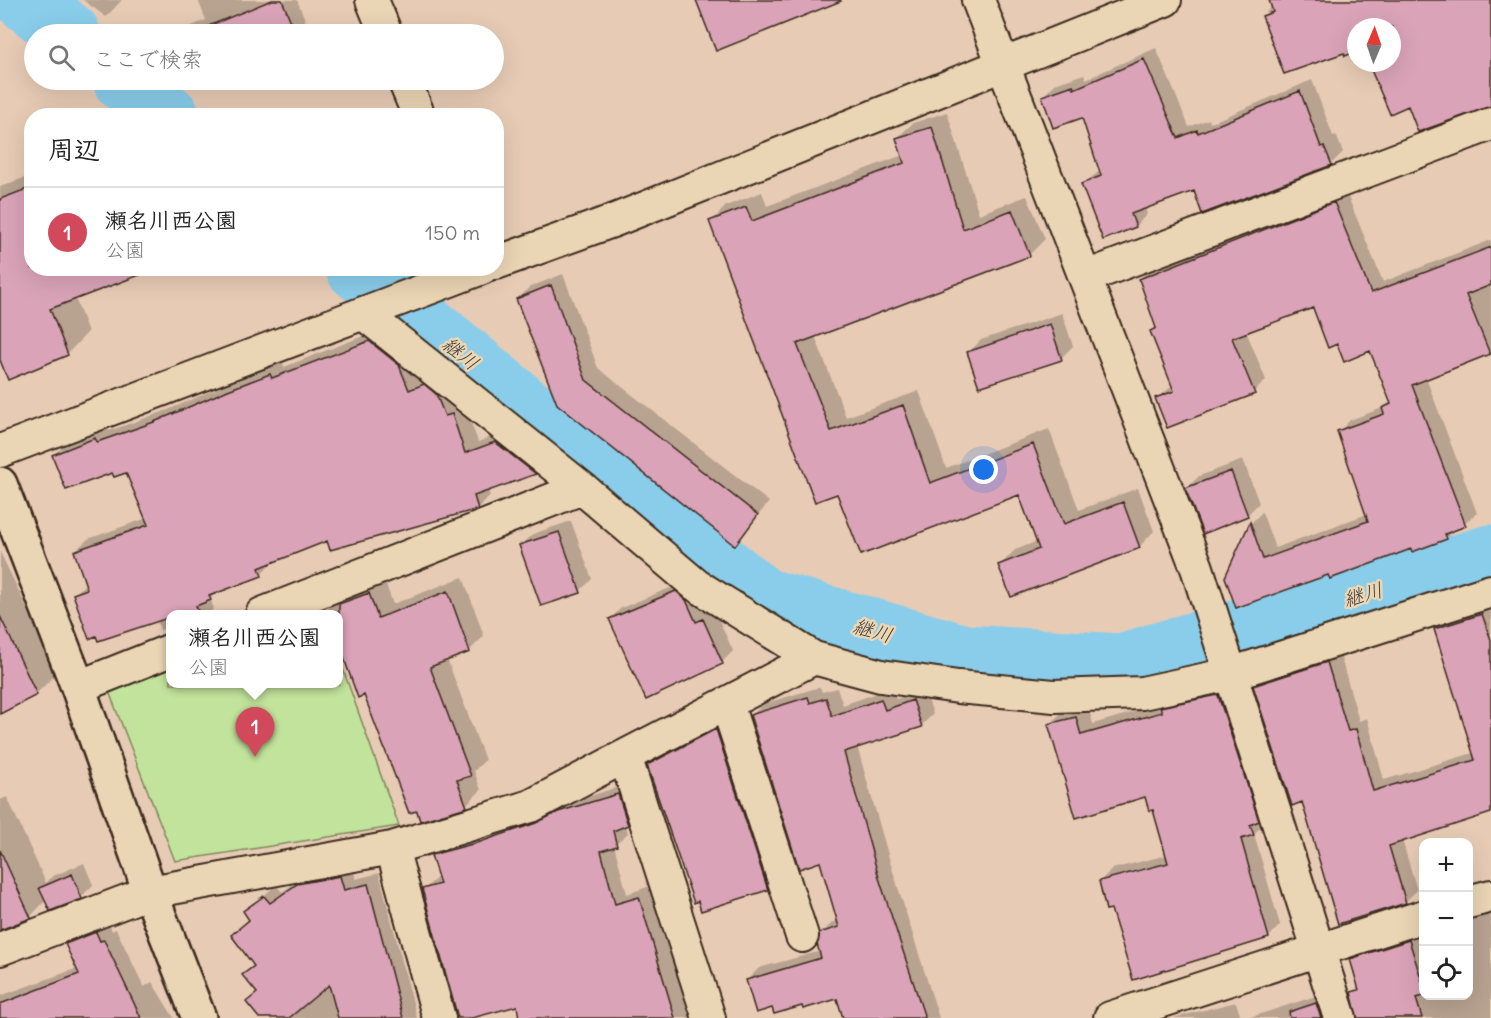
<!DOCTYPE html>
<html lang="ja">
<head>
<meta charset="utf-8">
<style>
	:root { --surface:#fff; --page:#f6f6f6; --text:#222; --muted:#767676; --line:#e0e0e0; --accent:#d1495b }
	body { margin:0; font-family:Delius,"Klee One",sans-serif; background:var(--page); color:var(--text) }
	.controls { position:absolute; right:18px; bottom:18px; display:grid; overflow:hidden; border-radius:12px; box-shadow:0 6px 24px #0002 }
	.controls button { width:54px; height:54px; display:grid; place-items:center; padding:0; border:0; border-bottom:2px solid var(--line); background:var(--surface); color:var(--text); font:30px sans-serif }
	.compass { position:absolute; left:1347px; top:18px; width:54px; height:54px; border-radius:50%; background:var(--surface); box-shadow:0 6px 24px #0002; rotate:2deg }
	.you { position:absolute; left:984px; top:470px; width:21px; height:21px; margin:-15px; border:4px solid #fff; border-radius:50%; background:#1a73e8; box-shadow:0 0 0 9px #1a73e833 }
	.badge { display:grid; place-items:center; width:39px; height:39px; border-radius:50%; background:var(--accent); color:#fff; font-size:20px; font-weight:700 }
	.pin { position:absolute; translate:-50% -50px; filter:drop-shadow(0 2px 3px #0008) }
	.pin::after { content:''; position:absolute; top:32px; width:21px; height:18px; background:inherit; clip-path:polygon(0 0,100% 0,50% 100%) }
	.popup { position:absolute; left:166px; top:610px; width:177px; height:78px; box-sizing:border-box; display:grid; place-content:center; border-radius:12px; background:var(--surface); filter:drop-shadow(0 2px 4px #0005); font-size:20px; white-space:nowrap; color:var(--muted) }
	.popup b { font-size:22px; color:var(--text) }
	.popup::after { content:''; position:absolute; left:50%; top:100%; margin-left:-12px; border:12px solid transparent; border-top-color:var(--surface) }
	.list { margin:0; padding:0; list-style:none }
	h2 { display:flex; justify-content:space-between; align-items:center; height:78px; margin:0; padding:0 24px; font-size:26px }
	h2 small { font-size:20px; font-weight:400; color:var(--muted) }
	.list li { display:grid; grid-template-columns:39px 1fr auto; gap:18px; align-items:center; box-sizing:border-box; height:90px; padding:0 24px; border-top:2px solid var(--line) }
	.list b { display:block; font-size:22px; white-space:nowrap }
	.list p { margin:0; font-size:20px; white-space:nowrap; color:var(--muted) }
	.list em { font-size:20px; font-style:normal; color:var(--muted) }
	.icon { flex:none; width:33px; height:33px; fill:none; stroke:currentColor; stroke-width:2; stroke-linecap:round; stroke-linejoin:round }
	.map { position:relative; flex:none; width:1491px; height:1018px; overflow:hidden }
	.search { position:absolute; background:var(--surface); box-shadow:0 6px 24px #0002; left:24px; top:24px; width:480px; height:66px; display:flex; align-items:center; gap:15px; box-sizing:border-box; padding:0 21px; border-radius:33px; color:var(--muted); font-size:22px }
	.panel { position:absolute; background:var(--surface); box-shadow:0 6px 24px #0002; left:24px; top:108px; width:480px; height:168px; border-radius:24px }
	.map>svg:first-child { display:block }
	.green { fill:#c2e39c; stroke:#7e865d; stroke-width:1.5 }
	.shadow { fill:#0003; fill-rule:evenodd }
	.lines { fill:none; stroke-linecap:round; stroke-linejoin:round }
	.river { stroke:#8acdeb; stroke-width:63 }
	.building { fill:#daa3b8; stroke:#3b2a1e; stroke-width:1.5 }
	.minor-casing { stroke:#3b2a1e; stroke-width:36 }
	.tertiary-casing { stroke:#3b2a1e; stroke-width:38 }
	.minor { stroke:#ead5b4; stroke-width:32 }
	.tertiary { stroke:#ead5b4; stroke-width:33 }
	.labels { text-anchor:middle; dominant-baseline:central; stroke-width:5; stroke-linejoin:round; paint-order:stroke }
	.water-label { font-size:20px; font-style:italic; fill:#47423d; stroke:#ead5b4 }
</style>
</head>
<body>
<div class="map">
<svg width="1491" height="1018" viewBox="0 0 1491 1018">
	<rect width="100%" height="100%" fill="#e7cbb5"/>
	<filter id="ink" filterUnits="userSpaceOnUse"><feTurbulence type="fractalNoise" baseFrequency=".0167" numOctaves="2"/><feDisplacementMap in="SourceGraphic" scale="12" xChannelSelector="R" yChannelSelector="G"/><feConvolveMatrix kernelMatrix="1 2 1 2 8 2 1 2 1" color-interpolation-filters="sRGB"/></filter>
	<g filter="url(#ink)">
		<!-- green -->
		<path class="green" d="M 339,658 L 399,826 L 175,861 L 108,689 L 171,665 L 171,684 L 339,684 Z"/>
		<!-- shadow -->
		<path class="shadow" d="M 83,0 L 122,0 L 106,17 Z
			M 198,0 L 297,0 L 306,22 L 291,34 L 182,34 L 189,27 L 206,20 Z
			M 1276,0 L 1491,0 L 1491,105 L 1409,104 L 1369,63 L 1392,63 L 1392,27 L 1356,27 L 1356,50 L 1284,72 L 1263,17 Z
			M 1156,48 L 1189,127 L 1209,119 L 1210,123 L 1312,80 L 1333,136 L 1336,135 L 1343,152 L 1331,164 L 1194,189 L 1145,208 L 1147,214 L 1136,226 L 1083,184 L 1101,170 L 1083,116 L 1043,96 L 1055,84 L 1084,74 L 1086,79 Z
			M 947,112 L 979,214 L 1027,196 L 1045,239 L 1029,255 L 815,336 L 846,417 L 919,391 L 946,468 L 1049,429 L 1079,510 L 1138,488 L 1154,531 L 1139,547 L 1000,565 L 1015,550 L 1038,541 L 1020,494 L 838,492 L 711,222 L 726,206 L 762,192 L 767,206 L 903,155 L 897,138 L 913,123 Z
			M 32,175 L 32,268 L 151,268 L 75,298 L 88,332 L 67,354 L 0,356 L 0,187 Z
			M 1346,192 L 1383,282 L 1491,240 L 1491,351 L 1426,378 L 1477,513 L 1446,537 L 1329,573 L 1227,577 L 1251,523 L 1262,512 L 1275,548 L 1367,514 L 1339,432 L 1350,420 L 1385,407 L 1391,401 L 1371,349 L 1338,342 L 1313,306 L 1246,331 L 1266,380 L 1254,392 L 1157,399 L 1173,385 L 1152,331 L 1157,326 L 1140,279 L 1152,267 Z
			M 563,274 L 598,368 L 769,502 L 735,544 L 558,403 L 518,299 L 530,287 Z
			M 1062,313 L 1073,346 L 1061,358 L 969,352 L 981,340 Z
			M 381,329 L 464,403 L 478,442 L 508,430 L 546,461 L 535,473 L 488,490 L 490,496 L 478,508 L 331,548 L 328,539 L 272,561 L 261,575 L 219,590 L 210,599 L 214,608 L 208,614 L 171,614 L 171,630 L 168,631 L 167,628 L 160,630 L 157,620 L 75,594 L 86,583 L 75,551 L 88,539 L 147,518 L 127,471 L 113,471 L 54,455 L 66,443 L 107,427 L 109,431 L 168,410 L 241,378 L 283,363 L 284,367 Z
			M 1243,460 L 1259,503 L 1247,515 L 1187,488 L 1199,476 Z
			M 571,521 L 592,579 L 580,591 L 521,546 L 533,534 Z
			M 0,552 L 58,672 L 36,694 L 0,712 Z
			M 463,577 L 484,636 L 469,651 L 447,659 L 485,760 L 474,771 L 481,790 L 466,805 L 365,693 L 339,639 L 339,614 L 330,614 L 328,608 L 343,594 L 384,579 L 393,604 Z
			M 687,581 L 697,589 L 708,612 L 714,609 L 733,651 L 722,662 L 610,619 L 621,608 Z
			M 1491,604 L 1491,812 L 1402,840 L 1417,890 L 1405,902 L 1303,799 L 1255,686 L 1267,674 L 1339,651 L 1359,721 L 1367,718 L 1384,780 L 1473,753 L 1435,629 L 1447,618 Z
			M 1230,684 L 1265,822 L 1254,834 L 1280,925 L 1269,937 L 1134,978 L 1112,907 L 1100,881 L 1112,869 L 1167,855 L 1154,808 L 1146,796 L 1050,725 L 1061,713 L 1088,706 L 1093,724 Z
			M 820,687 L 822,692 L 837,688 L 843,705 L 892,688 L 896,699 L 925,690 L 933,714 L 921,726 L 857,746 L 891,865 L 939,1018 L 845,1018 L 838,997 L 773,1006 L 747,980 L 759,968 L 821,951 L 821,934 L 833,922 L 839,920 L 821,861 L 751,716 L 763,704 Z
			M 724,722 L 776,881 L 767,889 L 649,765 L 657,757 ZM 722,724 L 724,727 L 656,762 L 656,758 Z
			M 630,783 L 639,812 L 625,824 L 628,833 L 614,845 L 627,894 L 650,886 L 690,1018 L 621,1018 L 606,972 L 459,1018 L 424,889 L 439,876 L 433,855 L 444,844 Z
			M 7,797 L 46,883 L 53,876 L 84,863 L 93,885 L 81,897 L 46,900 L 30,917 L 0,928 L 0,800 Z
			M 352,865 L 356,879 L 379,873 L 417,1018 L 261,1018 L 248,1002 L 258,992 L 244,975 L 255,965 L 233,935 L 250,919 L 245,912 L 276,885 L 282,892 L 311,872 Z
			M 1491,908 L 1491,1018 L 1358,1018 L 1352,993 L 1359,986 L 1352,959 L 1363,948 L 1424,927 L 1424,996 L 1468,996 L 1468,912 Z
			M 108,921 L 112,931 L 116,929 L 144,987 L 152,982 L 174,1018 L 0,1018 L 0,996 L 78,968 L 66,944 L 78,932 Z
			M 1328,992 L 1338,1018 L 1248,1018 Z
			M 1236,1002 L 1241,1018 L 1173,1018 Z"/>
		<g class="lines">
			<!-- river -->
			<path class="river" d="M 26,0 L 69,34
				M 124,80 L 168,116
				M 357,268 L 559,436 L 763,599 L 965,656 L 1121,665 L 1491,556"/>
		</g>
		<!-- building -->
		<path class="building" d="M 272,0 L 282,0 L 296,34 L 189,34 Z
			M 696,0 L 840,0 L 841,1 L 716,51 Z
			M 1269,0 L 1491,0 L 1491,106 L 1418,132 L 1408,106 L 1390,114 L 1368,63 L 1392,63 L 1392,27 L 1356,27 L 1356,52 L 1345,56 L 1344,53 L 1284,74 L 1262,16 L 1273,12 Z
			M 1144,59 L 1178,138 L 1197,130 L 1198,133 L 1300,91 L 1321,147 L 1324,146 L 1332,165 L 1202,214 L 1194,191 L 1131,214 L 1136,227 L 1103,240 L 1081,184 L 1101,176 L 1082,118 L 1053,128 L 1042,96 L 1073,85 L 1074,89 Z
			M 932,127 L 963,229 L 1012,210 L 1030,256 L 797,344 L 831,431 L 903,405 L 930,483 L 1033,444 L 1064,524 L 1123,502 L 1140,548 L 1011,597 L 998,565 L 1039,549 L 1019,495 L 861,555 L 837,494 L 815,502 L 709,221 L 746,207 L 752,221 L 904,163 L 896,138 Z
			M 32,187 L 32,268 L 149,268 L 150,271 L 50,309 L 68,355 L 8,380 L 0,360 L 0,199 Z
			M 1334,202 L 1371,293 L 1491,247 L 1491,285 L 1466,295 L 1490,354 L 1412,385 L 1466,526 L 1445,534 L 1447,539 L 1412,552 L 1411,549 L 1330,579 L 1328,575 L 1236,608 L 1225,577 L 1250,522 L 1263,559 L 1368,521 L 1337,431 L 1384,414 L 1382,408 L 1391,404 L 1370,351 L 1344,362 L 1337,344 L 1328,348 L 1313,308 L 1232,338 L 1255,394 L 1167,428 L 1155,398 L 1174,391 L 1150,331 L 1156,328 L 1139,279 Z
			M 551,285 L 586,380 L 758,515 L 735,546 L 557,404 L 516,299 Z
			M 1050,324 L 1062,360 L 979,387 L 967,352 Z
			M 369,341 L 399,365 L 409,390 L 424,384 L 436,394 L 445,416 L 452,414 L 465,453 L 495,442 L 536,474 L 474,496 L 478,509 L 330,550 L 327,541 L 259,568 L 262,576 L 209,596 L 211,600 L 196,606 L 200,615 L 171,615 L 171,617 L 98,641 L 96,636 L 89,639 L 73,594 L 87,589 L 74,551 L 148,525 L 126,473 L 114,477 L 112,473 L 66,490 L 52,455 L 95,438 L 97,442 L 154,422 L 228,390 L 270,374 L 272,378 Z
			M 1231,471 L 1248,516 L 1203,534 L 1185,488 Z
			M 559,532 L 581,593 L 541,606 L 519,545 Z
			M 448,591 L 470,652 L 430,667 L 471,776 L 457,780 L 467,807 L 420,821 L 417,811 L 409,813 L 364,695 L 358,698 L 339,644 L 339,604 L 369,593 L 378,618 Z
			M 676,591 L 686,600 L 696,622 L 703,619 L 723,664 L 646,700 L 609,619 Z
			M 1482,614 L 1491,640 L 1491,813 L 1389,846 L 1406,903 L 1338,924 L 1302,802 L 1292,806 L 1253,686 L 1327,662 L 1348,731 L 1356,729 L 1373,791 L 1475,760 L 1434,629 Z
			M 0,616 L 37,695 L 0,714 Z
			M 1218,695 L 1259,821 L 1250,825 L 1254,835 L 1241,839 L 1269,938 L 1133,980 L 1111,909 L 1106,910 L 1099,881 L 1168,863 L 1153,810 L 1149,811 L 1145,797 L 1076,818 L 1048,724 L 1076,717 L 1081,735 L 1162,712 L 1160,707 Z
			M 808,697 L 810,703 L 826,698 L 832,716 L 881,699 L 885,710 L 913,700 L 922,727 L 844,752 L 879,878 L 925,1018 L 843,1018 L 837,999 L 803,1009 L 802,1006 L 774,1014 L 772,1008 L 756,1013 L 746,980 L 821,958 L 817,944 L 819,933 L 839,927 L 820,862 L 799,869 L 750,715 Z
			M 716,729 L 768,890 L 701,911 L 698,901 L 694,903 L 647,765 Z
			M 618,794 L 628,825 L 613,831 L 617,846 L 601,851 L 615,904 L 639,897 L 675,1018 L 519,1018 L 517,1006 L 472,1018 L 458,1018 L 422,889 L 440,884 L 431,855 L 480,842 L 536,823 L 558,812 Z
			M 0,850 L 31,918 L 0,930 Z
			M 72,874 L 82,899 L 50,911 L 39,888 Z
			M 340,876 L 344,890 L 368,884 L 403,1018 L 338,1018 L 329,985 L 289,1018 L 259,1018 L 246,1002 L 257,993 L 242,975 L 254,966 L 231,935 L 249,920 L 243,911 L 264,896 L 270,903 L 297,884 Z
			M 96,932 L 100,941 L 104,940 L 141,1018 L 0,1018 L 0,1004 L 79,974 L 65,944 Z
			M 1409,940 L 1424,988 L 1424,996 L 1416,998 L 1422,1018 L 1357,1018 L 1351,992 L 1359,990 L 1350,959 Z
			M 1316,1003 L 1321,1018 L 1290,1018 L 1289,1012 Z"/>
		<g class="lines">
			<defs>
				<path id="minor" d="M 372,0 L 386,34
					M 978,0 L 1197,568 L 1340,1018
					M 404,80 L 419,116
					M 496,263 L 615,220 L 1165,0
					M 1086,277 L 1491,124
					M 363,313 L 582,488 L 696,585 L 814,658 L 881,676 L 958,687 L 1054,696 L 1142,693 L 1230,674 L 1491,591
					M 0,451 L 482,268
					M 262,614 L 582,488
					M 78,687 L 171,650
					M 727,704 L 802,936
					M 625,756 L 814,658
					M 392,848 L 439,1018
					M 1468,902 L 1491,896
					M 0,949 L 150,892 L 392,848 L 531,806 L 625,756 L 709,1018
					M 1110,1018 L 1424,916"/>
				<path id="tertiary" d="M 0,484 L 78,687 L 150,892 L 199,1018"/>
			</defs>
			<!-- minor casing -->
			<use href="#minor" class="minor-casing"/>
			<!-- tertiary casing -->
			<use href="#tertiary" class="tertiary-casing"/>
			<!-- minor -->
			<use href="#minor" class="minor"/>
			<!-- tertiary -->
			<use href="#tertiary" class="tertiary"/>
		</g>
	</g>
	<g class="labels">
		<!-- water labels -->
		<g class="water-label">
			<text transform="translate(461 353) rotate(39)">継川</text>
			<text transform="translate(1363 594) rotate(-16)">継川</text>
			<text transform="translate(873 630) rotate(16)">継川</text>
		</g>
	</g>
</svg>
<div class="controls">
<button>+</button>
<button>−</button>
<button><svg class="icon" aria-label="locate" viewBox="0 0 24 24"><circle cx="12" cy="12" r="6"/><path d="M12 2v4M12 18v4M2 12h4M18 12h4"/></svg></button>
</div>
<svg class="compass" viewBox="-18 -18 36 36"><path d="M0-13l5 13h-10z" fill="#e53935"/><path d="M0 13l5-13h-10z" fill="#767676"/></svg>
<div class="you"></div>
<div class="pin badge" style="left:255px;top:757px">1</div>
<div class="popup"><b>瀬名川西公園</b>公園</div>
<div class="search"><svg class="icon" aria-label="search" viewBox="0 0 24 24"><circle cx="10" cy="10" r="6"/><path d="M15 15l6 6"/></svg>ここで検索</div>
<section class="panel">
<h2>周辺<small></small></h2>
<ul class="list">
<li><span class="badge">1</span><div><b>瀬名川西公園</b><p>公園</p></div><em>150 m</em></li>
</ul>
</section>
</div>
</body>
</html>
